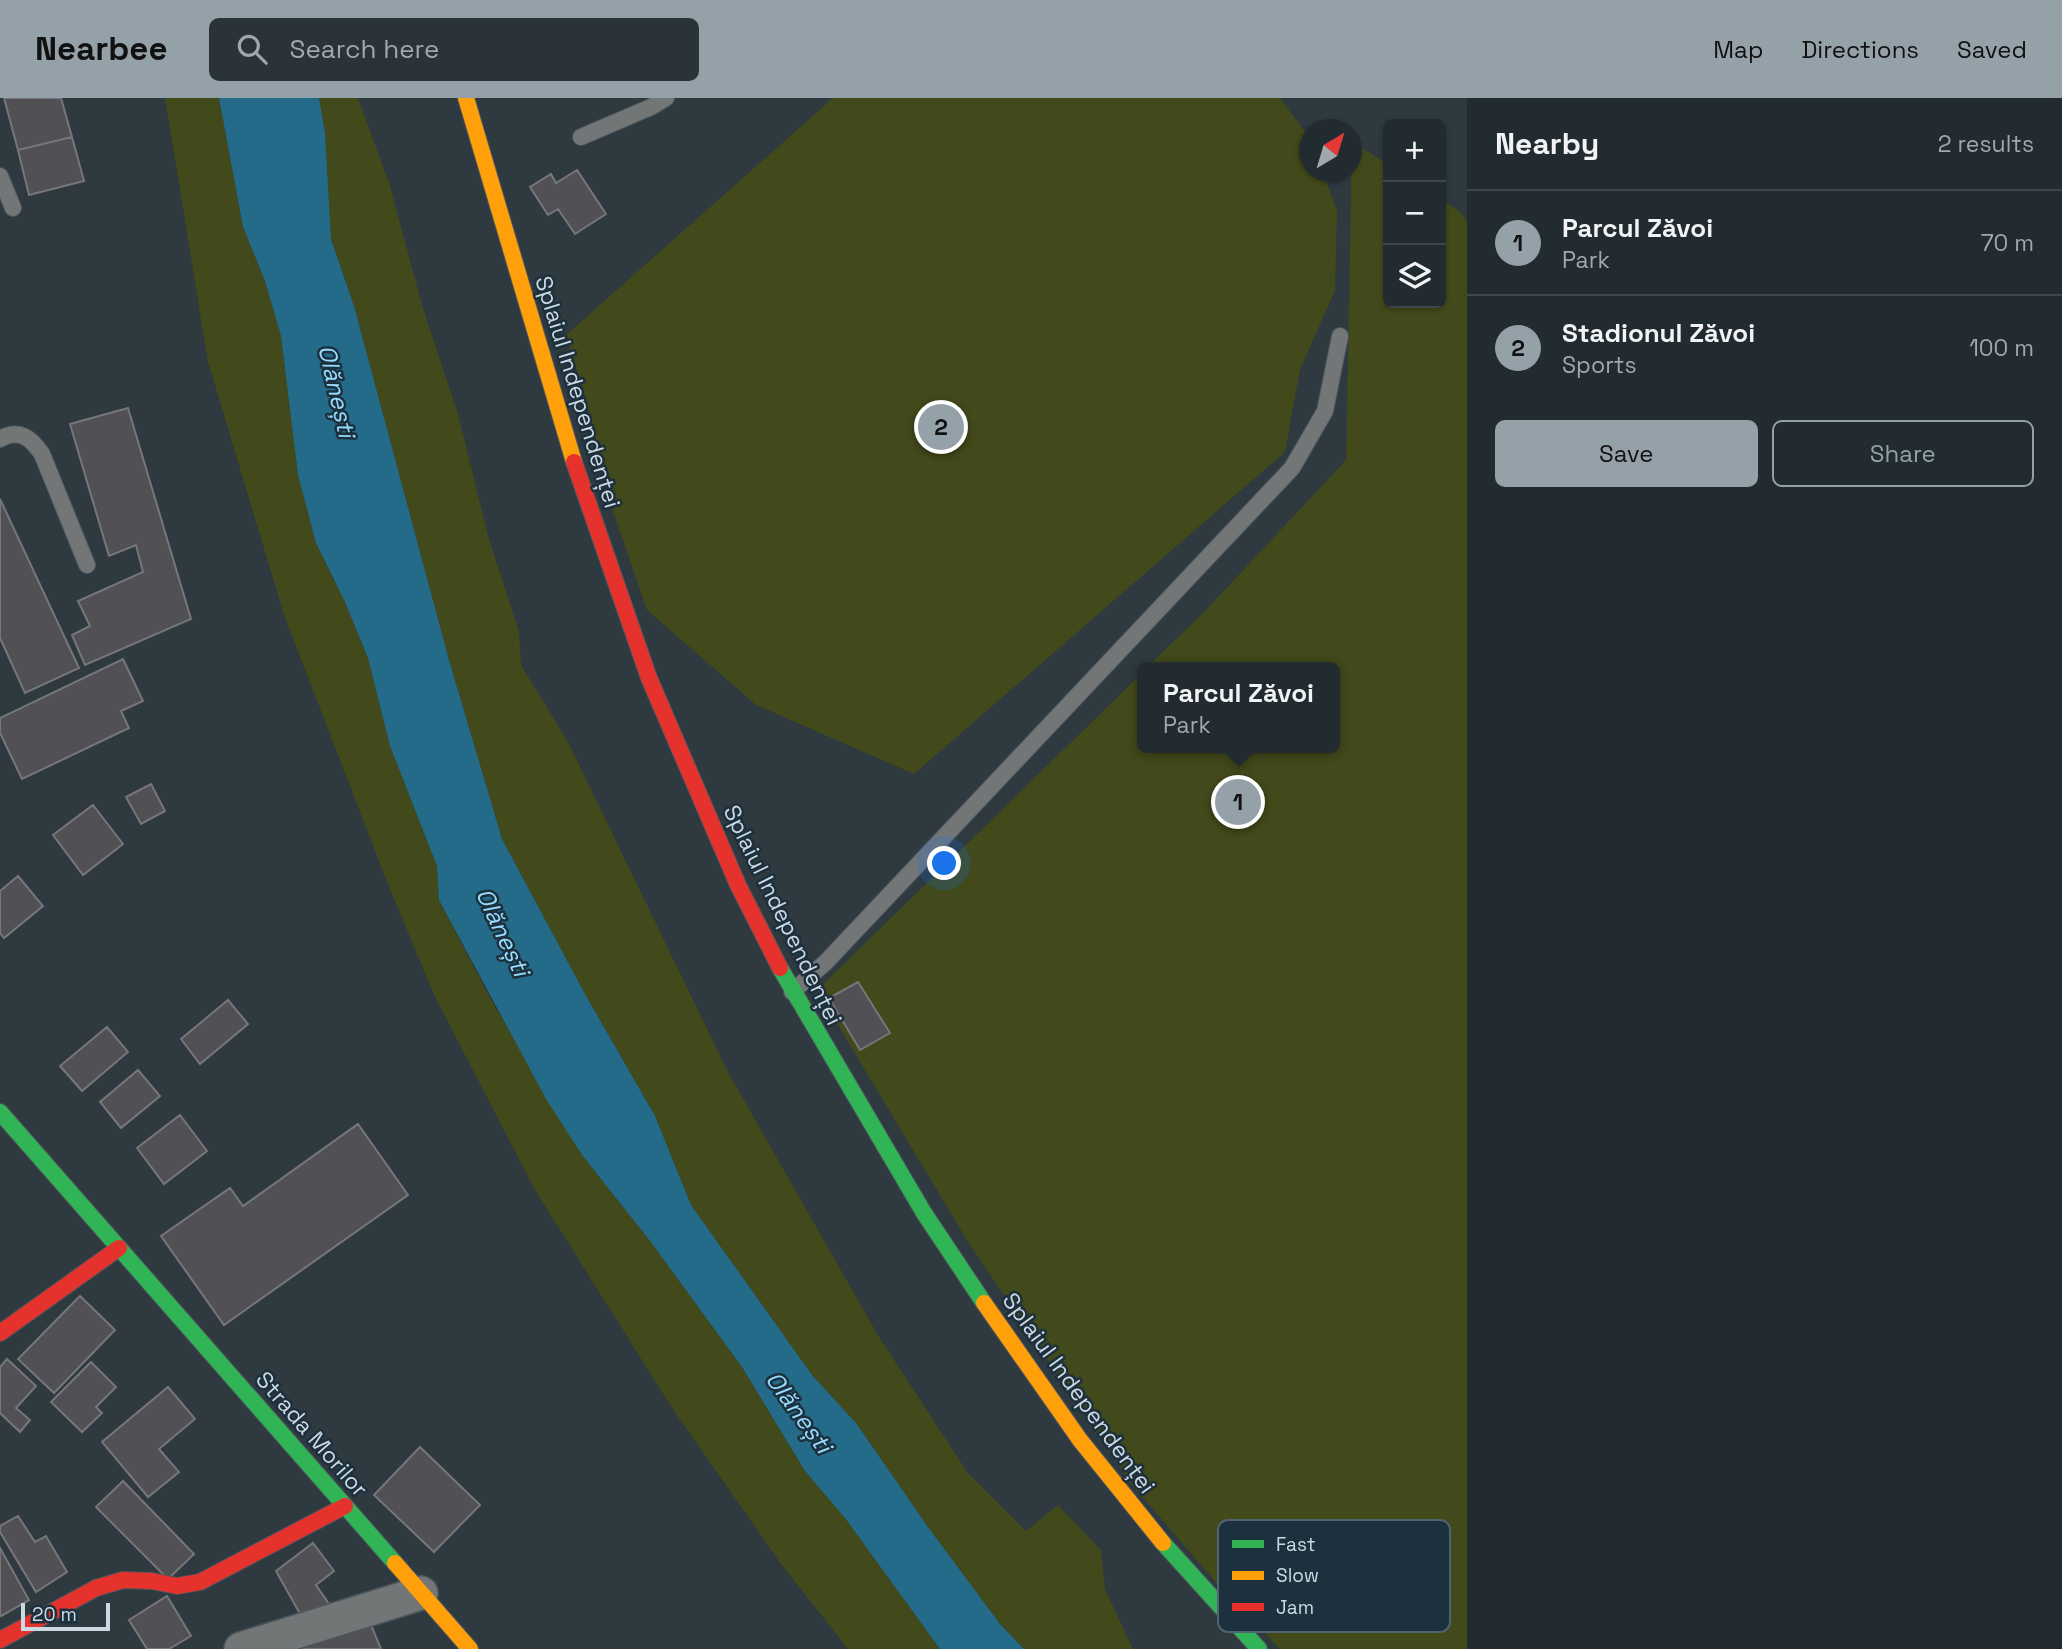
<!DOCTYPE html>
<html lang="en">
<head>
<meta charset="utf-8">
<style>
	:root { --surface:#222b30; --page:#2a3338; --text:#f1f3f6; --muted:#a2a7ab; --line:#3f474c; --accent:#95a1a9 }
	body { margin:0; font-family:"Space Grotesk",sans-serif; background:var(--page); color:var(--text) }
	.controls { position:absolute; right:21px; top:21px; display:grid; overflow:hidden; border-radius:10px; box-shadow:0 2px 5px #0004 }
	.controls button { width:63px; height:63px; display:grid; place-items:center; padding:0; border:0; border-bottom:2px solid var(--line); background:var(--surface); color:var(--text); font:35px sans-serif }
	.compass { position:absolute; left:1299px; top:21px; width:63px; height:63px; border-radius:50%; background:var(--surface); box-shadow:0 2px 5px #0004; rotate:38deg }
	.scale { position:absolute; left:21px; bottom:18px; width:89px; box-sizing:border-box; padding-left:7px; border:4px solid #cdd9e2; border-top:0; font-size:19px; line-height:24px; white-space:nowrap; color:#cdd9e2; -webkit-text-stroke:5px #1c303d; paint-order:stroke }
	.you { position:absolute; left:945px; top:766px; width:24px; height:24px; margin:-18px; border:5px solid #fff; border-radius:50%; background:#1a73e8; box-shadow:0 0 0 10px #1a73e833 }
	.badge { display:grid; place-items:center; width:46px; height:46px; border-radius:50%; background:var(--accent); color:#111; font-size:23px; font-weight:700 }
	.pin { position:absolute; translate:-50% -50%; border:4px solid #fff; box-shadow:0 2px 7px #0006 }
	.popup { position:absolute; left:1137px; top:564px; width:203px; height:91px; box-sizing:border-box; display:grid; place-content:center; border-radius:10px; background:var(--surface); filter:drop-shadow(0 2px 5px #0005); font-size:23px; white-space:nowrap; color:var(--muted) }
	.popup b { font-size:26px; color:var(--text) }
	.popup::after { content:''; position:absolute; left:50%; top:100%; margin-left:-14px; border:14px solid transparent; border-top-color:var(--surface) }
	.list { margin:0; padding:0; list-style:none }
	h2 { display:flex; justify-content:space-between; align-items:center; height:91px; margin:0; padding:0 28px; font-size:30px }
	h2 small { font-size:23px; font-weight:400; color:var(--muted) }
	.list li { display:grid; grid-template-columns:46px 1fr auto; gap:21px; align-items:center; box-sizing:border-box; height:105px; padding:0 28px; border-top:2px solid var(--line) }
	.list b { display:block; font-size:26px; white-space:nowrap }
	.list p { margin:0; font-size:23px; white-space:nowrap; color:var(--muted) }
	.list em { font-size:23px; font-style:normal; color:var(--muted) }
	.actions { display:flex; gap:14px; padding:21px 28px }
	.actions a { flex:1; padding:16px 0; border:2px solid var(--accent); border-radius:10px; text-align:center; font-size:24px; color:var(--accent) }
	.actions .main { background:var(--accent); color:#111 }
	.icon { flex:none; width:38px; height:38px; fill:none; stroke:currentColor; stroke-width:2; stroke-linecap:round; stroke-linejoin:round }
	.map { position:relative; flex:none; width:1467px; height:1551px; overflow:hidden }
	header { display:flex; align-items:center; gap:42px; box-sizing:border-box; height:98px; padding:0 35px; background:var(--accent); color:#111 }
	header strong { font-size:33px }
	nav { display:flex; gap:38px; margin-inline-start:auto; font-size:24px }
	.search { width:490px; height:63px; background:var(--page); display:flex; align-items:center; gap:18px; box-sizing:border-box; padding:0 24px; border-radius:10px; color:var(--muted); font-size:26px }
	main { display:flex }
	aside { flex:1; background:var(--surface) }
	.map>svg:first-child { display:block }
	.green { fill:#42491a }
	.water { fill:#246b89 }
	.building { fill:#505055; stroke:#76767b; stroke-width:2 }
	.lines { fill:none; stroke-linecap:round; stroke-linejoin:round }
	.lane-casing { stroke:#4c555c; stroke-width:18 }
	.street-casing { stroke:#4c555c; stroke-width:36 }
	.fast-casing { stroke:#4c555c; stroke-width:18 }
	.slow-casing { stroke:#4c555c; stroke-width:18 }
	.jam-casing { stroke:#4c555c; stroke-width:18 }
	.lane { stroke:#727676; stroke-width:16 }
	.street { stroke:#727676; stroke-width:33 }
	.fast { stroke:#30b455; stroke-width:16 }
	.slow { stroke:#ff9f0a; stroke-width:16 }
	.jam { stroke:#e5322d; stroke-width:16 }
	.labels { text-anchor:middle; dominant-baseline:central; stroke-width:5; stroke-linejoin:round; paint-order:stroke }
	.street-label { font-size:23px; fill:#cdd9e2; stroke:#1c303d }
	.water-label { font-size:24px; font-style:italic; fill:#97dcff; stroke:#1c303d }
	.key { fill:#1c303d; stroke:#51636f; stroke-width:2 }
	.key-label { font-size:19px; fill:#cdd9e2 }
</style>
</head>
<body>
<header>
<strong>Nearbee</strong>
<div class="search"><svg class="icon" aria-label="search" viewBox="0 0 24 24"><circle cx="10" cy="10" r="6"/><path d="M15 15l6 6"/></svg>Search here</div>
<nav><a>Map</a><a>Directions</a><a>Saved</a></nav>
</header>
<main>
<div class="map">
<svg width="1467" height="1551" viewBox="0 0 1467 1551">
	<rect width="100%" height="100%" fill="#2e3940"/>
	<!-- green -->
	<path class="green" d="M 165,0 L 219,0 L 243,129 L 265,183 L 281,238 L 298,377 L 316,445 L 344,502 L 368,560 L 390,648 L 437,768 L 439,802 L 490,900 L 582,1057 L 650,1143 L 742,1269 L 805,1373 L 845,1420 L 940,1551 L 848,1551 L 781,1466 L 672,1310 L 535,1092 L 435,899 L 389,789 L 284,517 L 208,264 Z
		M 319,0 L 358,0 L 390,88 L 422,207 L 458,316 L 489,441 L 519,534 L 521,567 L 567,642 L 728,974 L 879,1239 L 968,1375 L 1026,1433 L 1058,1407 L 1101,1452 L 1105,1491 L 1133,1551 L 1024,1551 L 1000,1526 L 928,1429 L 856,1325 L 812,1277 L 691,1107 L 655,1018 L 585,896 L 502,741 L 449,562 L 354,208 L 331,140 L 325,35 Z
		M 833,0 L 1280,0 L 1309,39 L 1310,74 L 1323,74 L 1337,113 L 1335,192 L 1300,272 L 1285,354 L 914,676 L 756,607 L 647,512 L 603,384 L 587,304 L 566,237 Z
		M 1352,43 L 1388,67 L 1388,205 L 1441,205 L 1441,101 L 1459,113 L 1467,123 L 1467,1551 L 1280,1551 L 1219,1488 L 1132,1387 L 968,1144 L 817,892 L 1142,575 L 1142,650 L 1334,650 L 1334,569 L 1147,569 L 1202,516 L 1346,362 Z"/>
	<!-- water -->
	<path class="water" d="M 219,0 L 319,0 L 325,35 L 331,141 L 354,208 L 449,562 L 502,741 L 585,896 L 655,1018 L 691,1107 L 812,1277 L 856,1325 L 928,1429 L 1000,1526 L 1024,1551 L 940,1551 L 845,1420 L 805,1373 L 742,1269 L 650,1143 L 582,1057 L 546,1001 L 439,802 L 437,768 L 390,648 L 368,560 L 344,502 L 316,445 L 298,377 L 281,238 L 265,183 L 243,129 Z"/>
	<!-- building -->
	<path class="building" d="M 4,0 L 61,0 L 72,39 L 18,52 Z
		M 72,39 L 84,83 L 29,97 L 18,52 Z
		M 577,72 L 606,116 L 575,136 L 558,111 L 548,117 L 530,89 L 551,76 L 556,85 Z
		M 128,310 L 191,521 L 85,567 L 72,537 L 90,528 L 78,503 L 143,474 L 136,447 L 109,458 L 70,326 Z
		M 0,401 L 79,570 L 25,595 L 0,540 Z
		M 123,561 L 143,603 L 121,613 L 129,630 L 22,681 L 0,635 L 0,620 Z
		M 151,686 L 165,713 L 141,726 L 126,699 Z
		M 93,707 L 123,746 L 83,777 L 53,737 Z
		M 18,778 L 43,808 L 4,840 L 0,835 L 0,793 Z
		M 858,884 L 890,935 L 860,952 L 829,900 Z
		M 228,902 L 248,926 L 200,966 L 181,941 Z
		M 107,929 L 128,954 L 82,993 L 60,968 Z
		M 138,972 L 160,998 L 121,1030 L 100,1004 Z
		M 180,1017 L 207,1053 L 164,1086 L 137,1050 Z
		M 358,1026 L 408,1097 L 224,1227 L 161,1138 L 230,1090 L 243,1108 Z
		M 80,1198 L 115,1232 L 54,1295 L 18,1261 Z
		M 7,1261 L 36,1288 L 16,1310 L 30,1322 L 20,1334 L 0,1315 L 0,1269 Z
		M 91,1264 L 116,1289 L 96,1309 L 102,1315 L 82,1334 L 51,1304 Z
		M 168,1289 L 195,1321 L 159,1351 L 179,1374 L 148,1399 L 102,1344 Z
		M 420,1349 L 480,1407 L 434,1454 L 374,1397 Z
		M 123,1383 L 194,1456 L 168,1481 L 96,1409 Z
		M 18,1418 L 35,1444 L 46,1438 L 67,1474 L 36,1494 L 0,1434 L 0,1428 Z
		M 313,1445 L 334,1473 L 316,1487 L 331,1509 L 304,1523 L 276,1473 Z
		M 0,1450 L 29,1502 L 1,1518 L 0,1516 Z
		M 167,1498 L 191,1538 L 169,1551 L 147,1551 L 129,1522 Z
		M 371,1527 L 381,1551 L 303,1551 L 302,1548 Z"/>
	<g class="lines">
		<defs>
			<path id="lane" d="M 581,39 L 651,9 L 666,0
				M 0,78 L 13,110
				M 0,341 C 19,330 31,340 42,356 L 87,467
				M 792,894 L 826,864 L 1292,370 L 1325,313 L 1340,238"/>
			<path id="street" d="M 241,1551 L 421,1495"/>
			<path id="fast" d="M 780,870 L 924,1115 L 984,1205
				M 0,1014 L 395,1465
				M 1163,1445 L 1259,1551"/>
			<path id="slow" d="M 466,0 L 574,364
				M 984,1205 L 1080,1342 L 1163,1445
				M 395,1465 L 470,1551"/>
			<path id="jam" d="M 574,364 L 649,580 L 738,787 L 780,870
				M 0,1235 L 119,1150
				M 0,1542 L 96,1490 L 123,1482 L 152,1483 L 177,1488 L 200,1484 L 345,1408"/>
		</defs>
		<!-- lane casing -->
		<use href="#lane" class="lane-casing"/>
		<!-- street casing -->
		<use href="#street" class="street-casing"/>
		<!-- fast casing -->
		<use href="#fast" class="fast-casing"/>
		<!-- slow casing -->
		<use href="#slow" class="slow-casing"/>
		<!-- jam casing -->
		<use href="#jam" class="jam-casing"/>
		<!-- lane -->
		<use href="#lane" class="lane"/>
		<!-- street -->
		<use href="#street" class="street"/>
		<!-- fast -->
		<use href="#fast" class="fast"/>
		<!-- slow -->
		<use href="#slow" class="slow"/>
		<!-- jam -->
		<use href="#jam" class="jam"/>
	</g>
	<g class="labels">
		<!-- street labels -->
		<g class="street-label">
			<text transform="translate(578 294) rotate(73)">Splaiul Independenței</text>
			<text transform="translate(783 817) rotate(64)">Splaiul Independenței</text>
			<text transform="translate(1079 1295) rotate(54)">Splaiul Independenței</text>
			<text transform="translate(312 1336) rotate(49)">Strada Morilor</text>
		</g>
		<!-- water labels -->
		<g class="water-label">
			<text transform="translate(337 293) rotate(77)">Olănești</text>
			<text transform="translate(503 834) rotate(65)">Olănești</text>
			<text transform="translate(799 1314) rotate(54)">Olănești</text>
		</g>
	</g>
	<!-- legend -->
	<rect x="1218" y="1422" width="232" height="112" rx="10" class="key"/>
	<rect x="1232" y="1442" width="32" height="8" fill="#30b455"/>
	<rect x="1232" y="1473" width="32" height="9" fill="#ff9f0a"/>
	<rect x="1232" y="1505" width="32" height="8" fill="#e5322d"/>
	<g class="key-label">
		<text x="1276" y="1453">Fast</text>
		<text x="1276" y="1484">Slow</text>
		<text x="1276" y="1516">Jam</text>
	</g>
</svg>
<div class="controls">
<button>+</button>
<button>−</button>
<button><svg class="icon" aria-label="layers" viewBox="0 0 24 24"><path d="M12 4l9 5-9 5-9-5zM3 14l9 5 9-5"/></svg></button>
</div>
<svg class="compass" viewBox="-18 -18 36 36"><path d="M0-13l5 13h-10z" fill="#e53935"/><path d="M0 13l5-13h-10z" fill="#a2a7ab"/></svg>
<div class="scale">20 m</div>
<div class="you"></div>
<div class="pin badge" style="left:1238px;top:704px">1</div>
<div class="popup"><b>Parcul Zăvoi</b>Park</div>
<div class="pin badge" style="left:941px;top:329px">2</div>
</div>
<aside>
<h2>Nearby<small>2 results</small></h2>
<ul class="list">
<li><span class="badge">1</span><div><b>Parcul Zăvoi</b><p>Park</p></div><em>70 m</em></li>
<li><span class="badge">2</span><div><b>Stadionul Zăvoi</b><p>Sports</p></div><em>100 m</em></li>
</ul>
<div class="actions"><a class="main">Save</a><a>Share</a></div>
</aside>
</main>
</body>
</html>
